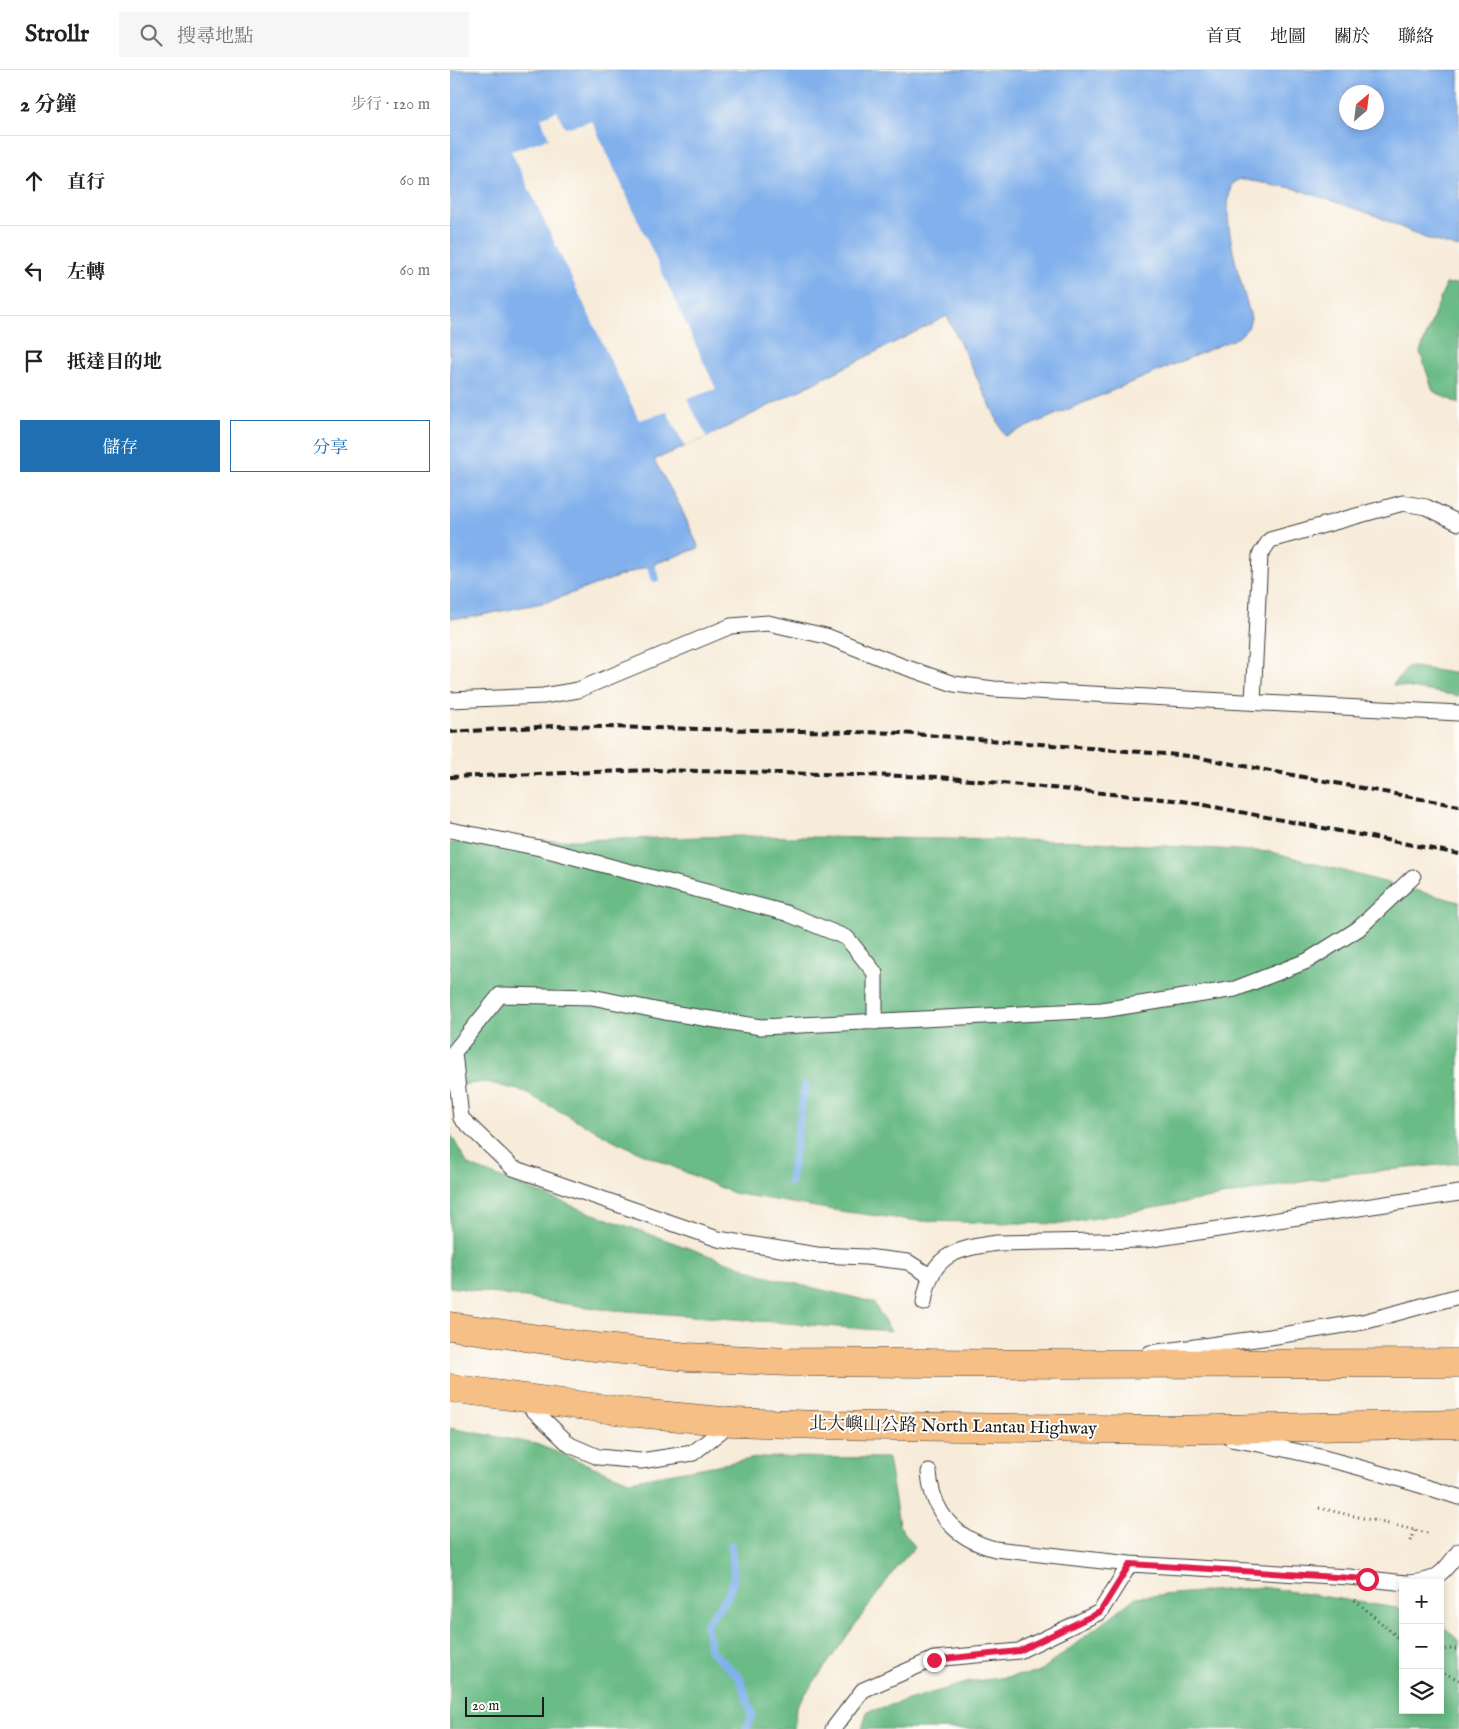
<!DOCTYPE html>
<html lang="zh-TW">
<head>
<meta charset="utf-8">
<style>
	:root { --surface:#fff; --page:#f6f6f6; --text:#202124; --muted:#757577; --line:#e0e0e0; --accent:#1f6fb2 }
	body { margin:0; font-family:"IM FELL English","Noto Serif TC",serif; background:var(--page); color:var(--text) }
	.controls { position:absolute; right:15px; bottom:15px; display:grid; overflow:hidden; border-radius:0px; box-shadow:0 2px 8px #0003 }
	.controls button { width:45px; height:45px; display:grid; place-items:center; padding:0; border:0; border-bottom:1px solid var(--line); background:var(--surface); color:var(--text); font:25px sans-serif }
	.compass { position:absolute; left:889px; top:15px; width:45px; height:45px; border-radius:50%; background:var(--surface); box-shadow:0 2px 8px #0003; rotate:28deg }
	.scale { position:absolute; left:15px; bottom:12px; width:79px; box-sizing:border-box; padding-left:5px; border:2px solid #1c1c1c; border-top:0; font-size:14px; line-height:18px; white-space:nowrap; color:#1c1c1c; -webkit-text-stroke:4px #fdfcf7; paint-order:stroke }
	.stop { position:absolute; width:15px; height:15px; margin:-11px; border:4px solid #e11d48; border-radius:50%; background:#fff }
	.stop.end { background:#e11d48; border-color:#fff; box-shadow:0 1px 5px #0008 }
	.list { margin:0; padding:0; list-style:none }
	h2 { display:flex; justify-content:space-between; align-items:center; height:65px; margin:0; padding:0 20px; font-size:21px }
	h2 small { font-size:16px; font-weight:400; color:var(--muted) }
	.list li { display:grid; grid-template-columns:32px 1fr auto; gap:15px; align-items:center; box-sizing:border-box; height:90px; padding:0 20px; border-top:1px solid var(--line) }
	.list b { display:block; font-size:19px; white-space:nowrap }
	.list em { font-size:16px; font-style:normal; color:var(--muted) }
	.actions { display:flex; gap:10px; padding:15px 20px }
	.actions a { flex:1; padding:11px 0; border:1px solid var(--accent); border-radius:0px; text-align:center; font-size:18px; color:var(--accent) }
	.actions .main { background:var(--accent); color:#fff }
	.icon { flex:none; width:28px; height:28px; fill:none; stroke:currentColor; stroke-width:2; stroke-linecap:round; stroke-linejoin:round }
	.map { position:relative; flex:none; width:1009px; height:1659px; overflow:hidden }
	header { display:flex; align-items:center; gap:30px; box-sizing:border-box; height:70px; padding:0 25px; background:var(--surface); border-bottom:1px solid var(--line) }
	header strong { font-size:24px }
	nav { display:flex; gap:28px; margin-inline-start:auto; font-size:18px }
	.search { width:350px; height:45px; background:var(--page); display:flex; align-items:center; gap:12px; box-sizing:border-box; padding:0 18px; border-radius:0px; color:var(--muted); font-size:19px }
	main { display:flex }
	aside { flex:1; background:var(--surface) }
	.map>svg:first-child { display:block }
	.forest { fill:#6bbb86; stroke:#446c51 }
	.water { fill:#81b0ec; stroke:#4e6684; fill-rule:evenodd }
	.pier { fill:#f7ebd9 }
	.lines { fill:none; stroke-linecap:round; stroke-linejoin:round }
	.stream { stroke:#81b0ec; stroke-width:8 }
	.lane-casing { stroke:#3d3b38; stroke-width:17 }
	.highway-casing { stroke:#3d3b38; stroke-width:29 }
	.path { stroke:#3d3b38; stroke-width:3; stroke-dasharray:1 4; stroke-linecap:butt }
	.lane { stroke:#fff; stroke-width:15 }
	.highway { stroke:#f5bf86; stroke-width:28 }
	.rail { stroke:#1c1c1c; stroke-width:4; stroke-dasharray:8 4; stroke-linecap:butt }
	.route { stroke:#e11d48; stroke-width:6 }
	.labels { text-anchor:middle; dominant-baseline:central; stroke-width:4; stroke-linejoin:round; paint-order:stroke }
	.street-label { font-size:18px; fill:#1c1c1c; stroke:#fdfcf7 }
</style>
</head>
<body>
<header>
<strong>Strollr</strong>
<div class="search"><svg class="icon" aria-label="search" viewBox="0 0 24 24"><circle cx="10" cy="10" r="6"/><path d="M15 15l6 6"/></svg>搜尋地點</div>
<nav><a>首頁</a><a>地圖</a><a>關於</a><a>聯絡</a></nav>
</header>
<main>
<aside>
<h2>2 分鐘<small>步行 · 120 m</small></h2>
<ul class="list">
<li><svg class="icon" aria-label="ahead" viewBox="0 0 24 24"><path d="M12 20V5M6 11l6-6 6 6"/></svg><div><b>直行</b></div><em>60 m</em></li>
<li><svg class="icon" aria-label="left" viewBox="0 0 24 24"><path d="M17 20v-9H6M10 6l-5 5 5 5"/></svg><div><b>左轉</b></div><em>60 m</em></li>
<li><svg class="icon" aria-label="arrive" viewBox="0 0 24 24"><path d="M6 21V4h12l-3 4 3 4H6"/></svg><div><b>抵達目的地</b></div></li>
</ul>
<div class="actions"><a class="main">儲存</a><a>分享</a></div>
</aside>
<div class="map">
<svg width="1009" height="1659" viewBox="0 0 1009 1659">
	<rect width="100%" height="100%" fill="#fdfcf7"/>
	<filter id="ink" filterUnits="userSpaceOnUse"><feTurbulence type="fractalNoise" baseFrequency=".02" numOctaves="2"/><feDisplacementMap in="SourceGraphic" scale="10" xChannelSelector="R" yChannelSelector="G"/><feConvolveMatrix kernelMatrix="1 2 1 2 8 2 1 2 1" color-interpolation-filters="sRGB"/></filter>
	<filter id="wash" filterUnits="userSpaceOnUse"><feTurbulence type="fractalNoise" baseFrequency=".0096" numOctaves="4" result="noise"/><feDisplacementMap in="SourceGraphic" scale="20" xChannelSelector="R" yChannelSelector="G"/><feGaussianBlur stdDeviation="1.12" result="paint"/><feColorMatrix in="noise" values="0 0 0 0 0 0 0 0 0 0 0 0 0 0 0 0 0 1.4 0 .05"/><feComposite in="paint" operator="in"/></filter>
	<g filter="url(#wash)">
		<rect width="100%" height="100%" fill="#f7ebd9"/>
		<!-- forest -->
		<path class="forest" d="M 1009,213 L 1009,334 L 983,321 L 970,282 L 996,214 Z
			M 958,596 L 1009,604 L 1009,626 L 943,615 Z
			M 293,766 L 628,771 L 822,782 L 1009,832 L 1009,1093 L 897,1104 L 612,1154 L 469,1151 L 389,1141 L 283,1123 L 169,1073 L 72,1021 L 36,1012 L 0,1016 L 0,773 Z
			M 0,1063 L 18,1095 L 138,1142 L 322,1208 L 423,1232 L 441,1261 L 151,1239 L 0,1217 Z
			M 0,1358 L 86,1374 L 179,1411 L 312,1387 L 438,1388 L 449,1455 L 465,1477 L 446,1498 L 346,1637 L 344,1659 L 0,1659 Z
			M 812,1517 L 953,1539 L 953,1640 L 990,1640 L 990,1553 L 1009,1571 L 1009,1659 L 412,1659 L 417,1642 L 519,1612 L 588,1603 L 686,1527 Z"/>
		<!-- water -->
		<path class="water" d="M 0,0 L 1009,0 L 1009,178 L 975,168 L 924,145 L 843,118 L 790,109 L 782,113 C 769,149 791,211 801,248 L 798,258 L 789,267 L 555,366 L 497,246 L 257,367 L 204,390 L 230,436 L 249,478 L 97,532 L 17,548 L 0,548 ZM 896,22 L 926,22 L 926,52 L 896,52 Z"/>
		<!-- pier -->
		<path class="pier" d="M 107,41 L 115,58 L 142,51 L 266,319 L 237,329 L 257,367 L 235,377 L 217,342 L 189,350 L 61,81 L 99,68 L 91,48 Z"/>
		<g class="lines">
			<!-- stream -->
			<path class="stream" d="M 201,496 L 205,508
				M 340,1112 L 355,1015
				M 281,1476 L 284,1508 L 277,1527 L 256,1554 L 261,1581 L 290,1608 L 302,1645 L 296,1659"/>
		</g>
	</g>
	<g filter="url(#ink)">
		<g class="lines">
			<defs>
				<path id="lane" d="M 0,630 L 93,626 L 128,620 L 281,556 L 318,553 L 376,566 L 449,595 L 504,614 L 544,619 L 1009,643
					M 803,632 L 810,485 L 820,470 L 953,433 L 976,437 L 1009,453
					M 0,760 L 90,778 L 336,843 L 397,868 L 425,903 L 425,952
					M 480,1206 L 458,1192 L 416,1187 L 367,1185 L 268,1169 L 63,1098 L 11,1048 L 4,982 L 50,925 L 142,927 L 215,942 L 311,957 L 652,940 L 785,919 L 857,891 L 908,859 L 963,807
					M 474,1233 C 480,1185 504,1179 547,1173 L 695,1170 L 1009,1123
					M 700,1283 L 820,1267 L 913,1252 L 1009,1226
					M 72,1329 L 120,1375 L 148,1387 L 191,1391 L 243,1383 L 281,1353
					M 781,1369 C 859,1381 934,1404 1009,1427
					M 479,1402 C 482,1443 506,1469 545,1479 L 680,1494 L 899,1507 L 956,1513
					M 957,1513 C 986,1512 993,1504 1009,1481
					M 383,1659 L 413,1620 L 484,1589 L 569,1581 L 650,1542 L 680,1494"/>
				<path id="highway" d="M 0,1256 L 136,1276 L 238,1287 L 339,1292 L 614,1294 L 1009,1293
					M 0,1318 L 187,1343 L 283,1352 L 371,1355 L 717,1360 L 1009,1354"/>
			</defs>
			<!-- lane casing -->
			<use href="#lane" class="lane-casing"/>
			<!-- highway casing -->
			<use href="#highway" class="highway-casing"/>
			<!-- path -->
			<path class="path" d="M 869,1438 L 978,1463
				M 961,1471 L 965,1460
				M 905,1530 L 953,1572
				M 990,1579 L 1009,1579
				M 990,1601 L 1009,1610"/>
			<!-- lane -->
			<use href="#lane" class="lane"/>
			<!-- highway -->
			<use href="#highway" class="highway"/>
			<!-- rail -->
			<path class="rail" d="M 0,662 L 105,656 L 451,663 L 740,686 L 1009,736
				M 0,707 L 205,700 L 490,707 L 733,731 L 1009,784"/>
		</g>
	</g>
	<g class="lines" filter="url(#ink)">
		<!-- route -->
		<path class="route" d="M 484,1590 L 569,1581 L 650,1542 L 680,1494 L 917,1509"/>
	</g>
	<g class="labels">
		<!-- street labels -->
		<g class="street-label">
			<text transform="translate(503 1357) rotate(1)">北大嶼山公路 North Lantau Highway</text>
		</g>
	</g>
</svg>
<div class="controls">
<button>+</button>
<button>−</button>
<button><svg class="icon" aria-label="layers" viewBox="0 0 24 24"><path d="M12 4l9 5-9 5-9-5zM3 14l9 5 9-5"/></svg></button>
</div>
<svg class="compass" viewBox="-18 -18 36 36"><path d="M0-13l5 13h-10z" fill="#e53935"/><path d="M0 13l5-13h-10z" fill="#757577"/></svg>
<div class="scale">20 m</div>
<div class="stop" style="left:917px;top:1509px"></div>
<div class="stop end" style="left:484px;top:1590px"></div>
</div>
</main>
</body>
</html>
